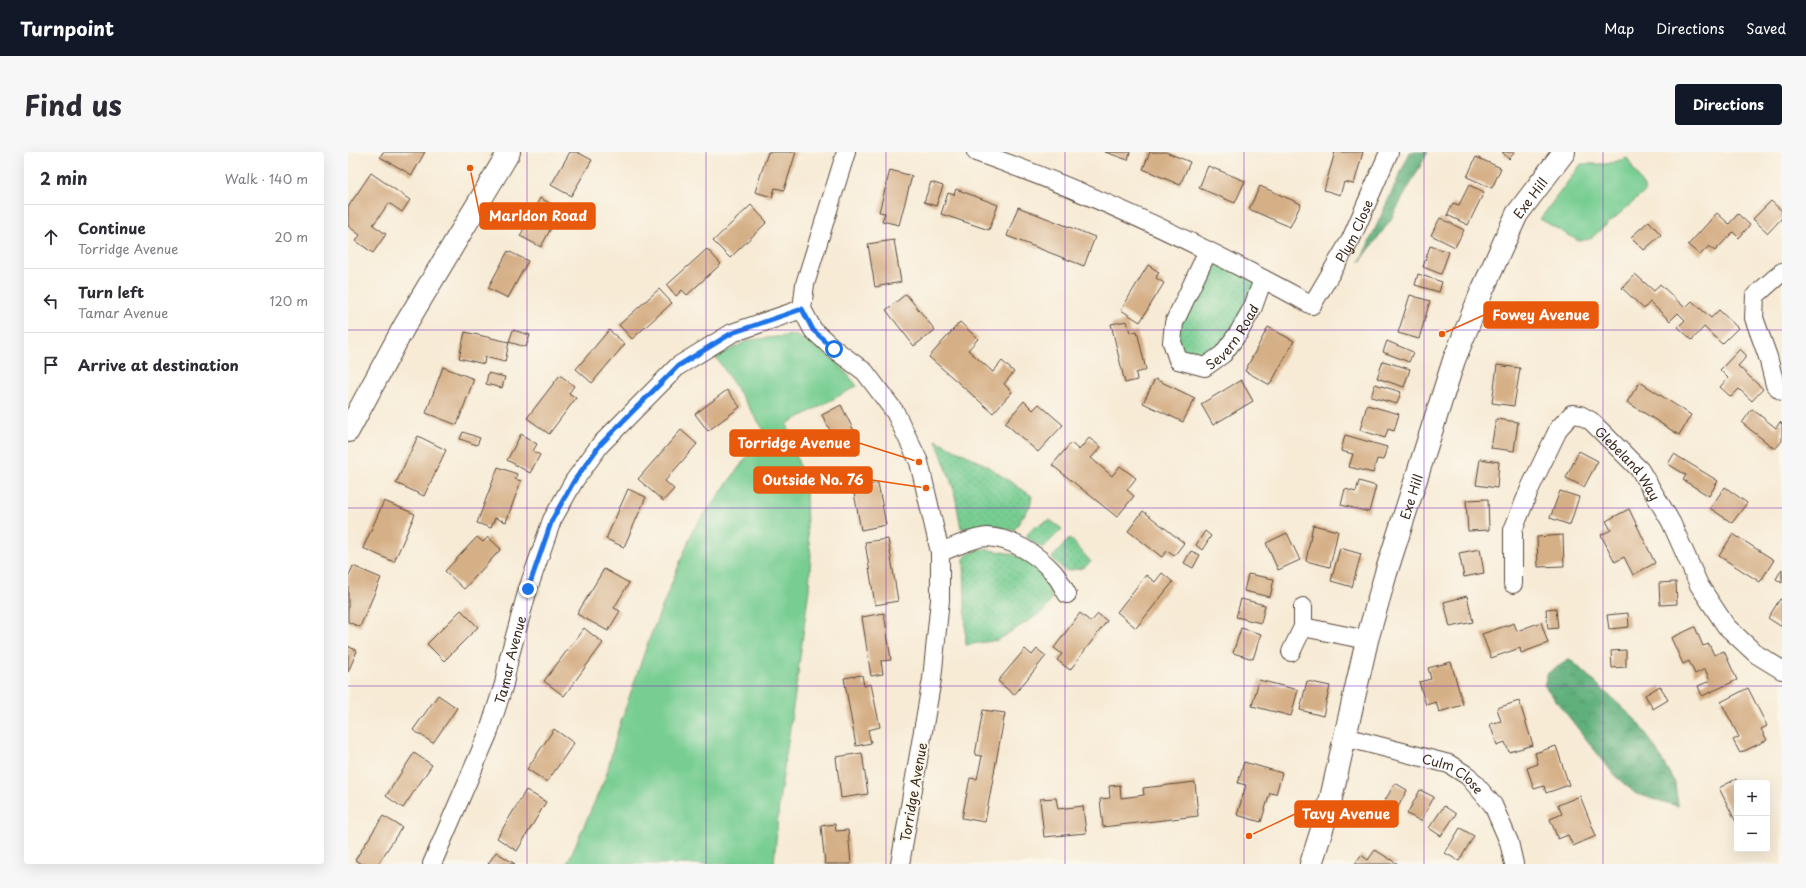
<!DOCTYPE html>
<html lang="en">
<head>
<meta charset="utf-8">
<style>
	:root { --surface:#fff; --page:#f7f7f7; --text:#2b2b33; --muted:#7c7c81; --line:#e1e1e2; --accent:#111827 }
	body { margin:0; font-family:"Playpen Sans",sans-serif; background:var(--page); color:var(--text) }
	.controls { position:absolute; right:12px; bottom:12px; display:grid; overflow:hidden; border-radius:4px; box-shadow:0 4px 16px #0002 }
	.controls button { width:36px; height:36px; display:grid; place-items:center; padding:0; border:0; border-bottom:1px solid var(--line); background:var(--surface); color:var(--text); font:20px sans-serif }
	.stop { position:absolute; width:12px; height:12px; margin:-9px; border:3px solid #1a73e8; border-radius:50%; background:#fff }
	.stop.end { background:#1a73e8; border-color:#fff; box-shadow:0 1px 4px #0008 }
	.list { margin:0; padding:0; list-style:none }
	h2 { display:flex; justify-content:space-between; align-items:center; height:52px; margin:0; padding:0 16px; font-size:17px }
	h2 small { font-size:13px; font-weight:400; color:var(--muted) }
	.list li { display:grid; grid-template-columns:26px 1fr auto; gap:12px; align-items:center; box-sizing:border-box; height:64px; padding:0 16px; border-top:1px solid var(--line) }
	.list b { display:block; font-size:15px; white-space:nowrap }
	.list p { margin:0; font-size:13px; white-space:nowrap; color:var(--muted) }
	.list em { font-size:13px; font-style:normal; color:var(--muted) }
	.icon { flex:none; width:22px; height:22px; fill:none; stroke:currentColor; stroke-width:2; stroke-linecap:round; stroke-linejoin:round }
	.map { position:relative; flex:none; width:1434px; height:712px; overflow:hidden; border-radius:4px }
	header { display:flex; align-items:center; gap:24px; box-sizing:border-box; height:56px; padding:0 20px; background:var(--accent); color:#fff }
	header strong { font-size:19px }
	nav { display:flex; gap:22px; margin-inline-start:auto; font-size:14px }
	.intro { display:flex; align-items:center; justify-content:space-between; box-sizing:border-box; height:96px; padding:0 24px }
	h1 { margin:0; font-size:28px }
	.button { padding:10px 18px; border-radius:4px; background:var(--accent); color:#fff; font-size:14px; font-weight:700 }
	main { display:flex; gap:24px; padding:0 24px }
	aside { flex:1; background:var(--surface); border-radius:4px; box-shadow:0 4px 16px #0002 }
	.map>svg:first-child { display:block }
	.grass { fill:url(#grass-dots); stroke:#597c58 }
	.forest { fill:url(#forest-crowns); stroke:#4e6d4d }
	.green { fill:#77cd92; stroke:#597c58 }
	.building { fill:#d5af86 }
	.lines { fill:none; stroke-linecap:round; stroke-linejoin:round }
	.street-casing { stroke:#57473a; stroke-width:20 }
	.secondary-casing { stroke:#57473a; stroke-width:24 }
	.street { stroke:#fff; stroke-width:18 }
	.secondary { stroke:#fff; stroke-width:22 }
	.route { stroke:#1a73e8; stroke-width:5 }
	.grid { fill:none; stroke:#7b2cbf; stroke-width:1; stroke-opacity:0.55 }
	.labels { text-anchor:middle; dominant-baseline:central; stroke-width:4; stroke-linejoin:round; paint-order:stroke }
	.street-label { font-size:13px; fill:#3b2a1e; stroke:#fbf7ec }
	.leader { fill:none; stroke:#e8590c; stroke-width:1.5 }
	.callout-dot { fill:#e8590c; stroke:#fbf7ec; stroke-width:1.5 }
	.callout { fill:#e8590c; stroke:#e8590c; stroke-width:1.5 }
	.callout-label { font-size:14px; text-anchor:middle; font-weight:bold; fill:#fff }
</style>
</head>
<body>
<header>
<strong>Turnpoint</strong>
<nav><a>Map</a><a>Directions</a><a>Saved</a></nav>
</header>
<div class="intro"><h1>Find us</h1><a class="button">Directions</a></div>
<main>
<aside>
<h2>2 min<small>Walk · 140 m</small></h2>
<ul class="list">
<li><svg class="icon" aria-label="ahead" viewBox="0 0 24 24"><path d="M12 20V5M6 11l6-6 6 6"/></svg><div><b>Continue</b><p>Torridge Avenue</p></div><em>20 m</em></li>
<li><svg class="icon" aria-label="left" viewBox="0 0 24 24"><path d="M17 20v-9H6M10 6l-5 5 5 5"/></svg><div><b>Turn left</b><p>Tamar Avenue</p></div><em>120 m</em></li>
<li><svg class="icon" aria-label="arrive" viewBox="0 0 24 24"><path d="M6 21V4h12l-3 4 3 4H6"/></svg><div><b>Arrive at destination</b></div></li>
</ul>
</aside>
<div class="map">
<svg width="1434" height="712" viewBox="0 0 1434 712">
	<defs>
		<pattern id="grass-dots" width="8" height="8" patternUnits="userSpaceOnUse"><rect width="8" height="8" fill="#77cd92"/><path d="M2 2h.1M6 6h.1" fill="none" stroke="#68b07d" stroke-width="1.8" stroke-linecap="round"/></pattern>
		<pattern id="forest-crowns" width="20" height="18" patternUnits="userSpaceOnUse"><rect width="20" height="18" fill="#61b07c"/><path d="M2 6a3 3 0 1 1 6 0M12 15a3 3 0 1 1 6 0" fill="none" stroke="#518f65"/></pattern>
	</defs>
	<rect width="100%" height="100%" fill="#fbf7ec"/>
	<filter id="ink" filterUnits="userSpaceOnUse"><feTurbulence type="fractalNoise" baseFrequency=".025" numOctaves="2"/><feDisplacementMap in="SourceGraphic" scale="8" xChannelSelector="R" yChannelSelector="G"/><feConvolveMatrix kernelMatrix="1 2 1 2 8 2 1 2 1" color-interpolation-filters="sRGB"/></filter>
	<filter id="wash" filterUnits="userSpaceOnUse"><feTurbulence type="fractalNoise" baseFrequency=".012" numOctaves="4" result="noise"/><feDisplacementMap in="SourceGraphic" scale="16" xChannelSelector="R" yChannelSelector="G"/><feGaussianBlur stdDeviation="0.9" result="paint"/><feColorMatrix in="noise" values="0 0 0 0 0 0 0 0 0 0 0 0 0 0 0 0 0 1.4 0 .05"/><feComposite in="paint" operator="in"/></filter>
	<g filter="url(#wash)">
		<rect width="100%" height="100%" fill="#f7ebd6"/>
		<!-- grass -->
		<path class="grass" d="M 860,99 L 915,127 L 905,155 L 857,215 L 830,208 L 826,171 Z
			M 588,288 L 636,312 L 684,344 L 682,354 L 666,378 L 613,376 L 606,338 Z
			M 702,368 L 714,377 L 695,396 L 678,385 L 684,376 Z
			M 722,386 L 743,410 L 735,416 L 717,419 L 704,406 Z
			M 631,397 C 667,400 683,405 704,435 L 703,448 L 696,459 L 650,488 L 618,493 L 616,407 L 619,403 Z"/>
		<!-- forest -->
		<path class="forest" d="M 1062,0 L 1080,0 L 1042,69 L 1012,110 Z
			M 1222,507 L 1291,571 L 1306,594 L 1327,631 L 1330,654 L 1288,642 L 1267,624 L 1196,533 L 1200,521 Z"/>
		<!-- green -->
		<path class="green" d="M 1279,6 L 1298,39 L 1242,87 L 1231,89 L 1192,67 L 1233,12 L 1259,12 Z
			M 447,183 L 486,206 L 509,234 L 439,272 L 458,336 L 459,379 L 463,402 L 461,437 L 450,521 L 431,651 L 426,712 L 219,712 L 258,624 L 270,578 L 300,490 L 345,378 L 417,280 L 368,205 L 401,188 Z"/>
		<g id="blocks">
			<!-- building -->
			<path class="building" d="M 35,0 L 77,0 L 64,23 L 32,5 Z
				M 222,0 L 229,0 L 244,8 L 223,44 L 203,33 Z
				M 420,0 L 448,0 L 436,38 L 427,36 L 424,45 L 407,40 Z
				M 757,0 L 782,0 L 780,8 Z
				M 802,0 L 818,0 L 842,10 L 832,33 L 795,17 Z
				M 987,0 L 1015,0 L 1006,32 L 996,30 L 992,43 L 976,38 Z
				M 1154,0 L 1167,0 L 1161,7 Z
				M 1128,5 L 1153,16 L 1144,36 L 1119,25 Z
				M 860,14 L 897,29 L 887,51 L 851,36 Z
				M 542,18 L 564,24 L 551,73 L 534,69 L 537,61 L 531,60 Z
				M 23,21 L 62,48 L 54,60 L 41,51 L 25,73 L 38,82 L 25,101 L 8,89 L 12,83 L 0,74 L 0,55 Z
				M 583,30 L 595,34 L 588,54 L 576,50 Z
				M 1121,33 L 1136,40 L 1120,73 L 1099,63 L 1105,51 L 1111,53 Z
				M 912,34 L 953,52 L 942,75 L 901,57 Z
				M 608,37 L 650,53 L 641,78 L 593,62 L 600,41 L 606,43 Z
				M 192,46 L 213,57 L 193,95 L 172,84 Z
				M 1423,49 L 1434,59 L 1434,66 L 1420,81 L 1405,67 Z
				M 403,53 L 419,70 L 382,106 L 365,89 Z
				M 670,55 L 747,85 L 736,114 L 659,84 Z
				M 1369,61 L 1381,72 L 1390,62 L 1402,73 L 1391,86 L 1385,80 L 1367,99 L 1361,94 L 1352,103 L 1340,93 Z
				M 1092,66 L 1116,78 L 1107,95 L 1083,83 Z
				M 1301,69 L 1313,83 L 1296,98 L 1283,85 Z
				M 546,88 L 553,130 L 527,135 L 520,92 Z
				M 1082,94 L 1101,100 L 1093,122 L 1075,115 Z
				M 359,97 L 373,112 L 339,143 L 334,138 L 328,144 L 319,133 Z
				M 160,99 L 180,109 L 160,146 L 140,136 Z
				M 800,113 L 811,120 L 808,126 L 816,131 L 792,170 L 773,158 Z
				M 1070,122 L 1094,130 L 1091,140 L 1067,133 Z
				M 1287,122 L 1306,139 L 1312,132 L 1337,156 L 1344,149 L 1363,166 L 1371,158 L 1390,176 L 1374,192 L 1356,175 L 1344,188 L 1330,175 L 1337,168 L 1330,161 L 1322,169 L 1302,150 L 1296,157 L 1274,136 Z
				M 311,137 L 324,151 L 284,187 L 271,173 Z
				M 558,142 L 587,178 L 566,194 L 538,158 Z
				M 1062,143 L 1082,149 L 1071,187 L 1050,181 Z
				M 779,169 L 782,181 L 789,179 L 798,218 L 788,221 L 789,228 L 777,231 L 763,172 Z
				M 612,170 L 630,187 L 620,198 L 645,220 L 654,209 L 666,220 L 656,232 L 664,240 L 645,261 L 581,205 Z
				M 920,175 L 946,189 L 922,233 L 897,219 Z
				M 165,178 L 182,183 L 178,195 L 161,190 Z
				M 261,178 L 277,192 L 244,231 L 228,217 Z
				M 117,180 L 161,190 L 157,210 L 137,205 L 136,212 L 111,206 Z
				M 1039,189 L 1065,200 L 1061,210 L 1035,200 Z
				M 1392,197 L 1399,204 L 1390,214 L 1415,237 L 1404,249 L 1391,237 L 1383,245 L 1372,235 L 1380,226 L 1372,218 Z
				M 1035,209 L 1062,217 L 1056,235 L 1029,226 Z
				M 1149,213 L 1172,216 L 1166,254 L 1144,251 Z
				M 95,215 L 126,227 L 109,273 L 78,261 Z
				M 140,221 L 157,225 L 154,236 L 138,232 Z
				M 212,223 L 226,234 L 221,241 L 228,246 L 201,282 L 179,266 Z
				M 807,227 L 847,246 L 835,270 L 795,251 Z
				M 893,228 L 905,249 L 865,273 L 853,252 Z
				M 1292,230 L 1343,263 L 1331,283 L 1279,250 Z
				M 1027,232 L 1053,240 L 1049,252 L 1023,245 Z
				M 379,238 L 392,255 L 360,279 L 347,262 Z
				M 676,249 L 685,258 L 691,252 L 715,273 L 690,300 L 657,271 Z
				M 493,253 L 511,289 L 493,299 L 474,263 Z
				M 1019,253 L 1051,262 L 1046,279 L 1040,277 L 1037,286 L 1012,278 Z
				M 1404,257 L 1428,276 L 1432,270 L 1434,272 L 1434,289 L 1427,297 L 1394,271 Z
				M 1148,267 L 1170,270 L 1166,299 L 1143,296 Z
				M 333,278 L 349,292 L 317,329 L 326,337 L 315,349 L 290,327 Z
				M 115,280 L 132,286 L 129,293 L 112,287 Z
				M 173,282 L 189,292 L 185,299 L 192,303 L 182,321 L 159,308 Z
				M 997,283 L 1039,295 L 1035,308 L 1029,307 L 1025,321 L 1001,315 L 1005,302 L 993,299 Z
				M 70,284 L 98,298 L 76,344 L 48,331 Z
				M 741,286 L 753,295 L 743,306 L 764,324 L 772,314 L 788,326 L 779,338 L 786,344 L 769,365 L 704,313 L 723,291 L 731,298 Z
				M 1231,299 L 1250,309 L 1236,335 L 1218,326 Z
				M 1326,302 L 1370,329 L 1361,344 L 1335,328 L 1338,323 L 1320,312 Z
				M 1132,307 L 1151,310 L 1149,336 L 1128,333 Z
				M 150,315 L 169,322 L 167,327 L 173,329 L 158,370 L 147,366 L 143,376 L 129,371 Z
				M 1011,329 L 1028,334 L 1021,360 L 993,353 L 997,337 L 1008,340 Z
				M 530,331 L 538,373 L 513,378 L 505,336 Z
				M 1377,335 L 1399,351 L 1384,371 L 1362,356 Z
				M 280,337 L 298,345 L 276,395 L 258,387 Z
				M 1212,339 L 1231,345 L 1222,373 L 1202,366 Z
				M 1140,347 L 1141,378 L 1120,379 L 1118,348 Z
				M 36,349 L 67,362 L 46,410 L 15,396 Z
				M 1281,357 L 1307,411 L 1285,423 L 1276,405 L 1267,410 L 1253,383 L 1263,378 L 1258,369 Z
				M 795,359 L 836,391 L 826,404 L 819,399 L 814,405 L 780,379 Z
				M 965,373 L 990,379 L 982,415 L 958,409 Z
				M 857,379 L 863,384 L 854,398 L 848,393 Z
				M 939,381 L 952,408 L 930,418 L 918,391 Z
				M 1385,382 L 1426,408 L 1412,430 L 1371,404 Z
				M 1215,383 L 1216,414 L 1190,415 L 1189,385 Z
				M 129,385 L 135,390 L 140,385 L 153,397 L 116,437 L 97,419 Z
				M 540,387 L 550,449 L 527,453 L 517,390 Z
				M 992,396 L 1013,402 L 1004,435 L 983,429 Z
				M 1132,397 L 1136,421 L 1116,425 L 1111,401 Z
				M 843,399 L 852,403 L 845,416 L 836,411 Z
				M 5,414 L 33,426 L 12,475 L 0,470 L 0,426 Z
				M 256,417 L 281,431 L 266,456 L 272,459 L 260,479 L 229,462 Z
				M 1434,417 L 1434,431 L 1428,427 Z
				M 814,421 L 825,430 L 788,476 L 769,460 L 798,423 L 807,430 Z
				M 900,422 L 926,427 L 922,445 L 896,439 Z
				M 1328,430 L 1329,452 L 1312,453 L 1311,431 Z
				M 1119,444 L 1125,470 L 1102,475 L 1096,450 Z
				M 893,447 L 917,453 L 913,471 L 888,465 Z
				M 1432,447 L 1434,448 L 1434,475 L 1420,466 Z
				M 1208,456 L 1210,476 L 1200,477 L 1198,457 Z
				M 113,458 L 130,475 L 96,509 L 79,492 Z
				M 536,461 L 543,508 L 533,509 L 535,522 L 523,524 L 514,465 Z
				M 732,461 L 743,470 L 750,462 L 759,469 L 722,518 L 709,508 L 714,502 L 706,496 Z
				M 1280,461 L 1281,475 L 1261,477 L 1259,463 Z
				M 1193,470 L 1200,491 L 1173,501 L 1172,496 L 1143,506 L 1134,482 L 1166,471 L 1169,479 Z
				M 1347,475 L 1355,494 L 1361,492 L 1366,503 L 1376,499 L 1389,528 L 1354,544 L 1350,534 L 1362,529 L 1357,517 L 1347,522 L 1341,509 L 1335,512 L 1323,486 Z
				M 236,476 L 255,491 L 216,544 L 196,529 Z
				M 893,476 L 913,482 L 905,507 L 885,501 Z
				M 0,494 L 9,499 L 0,520 Z
				M 677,497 L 684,503 L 689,497 L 698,504 L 666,543 L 650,529 Z
				M 1278,498 L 1278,515 L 1264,516 L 1263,499 Z
				M 1103,510 L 1115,553 L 1091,560 L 1088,550 L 1078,553 L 1071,530 L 1083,527 L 1080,516 Z
				M 514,523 L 516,534 L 523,532 L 532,575 L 520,578 L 523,591 L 508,594 L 496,526 Z
				M 911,528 L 950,538 L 943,564 L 904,554 Z
				M 959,529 L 982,534 L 975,564 L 952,558 Z
				M 1312,534 L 1320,548 L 1305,557 L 1297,543 Z
				M 1400,536 L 1419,574 L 1413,577 L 1419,588 L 1392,601 L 1385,588 L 1391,585 L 1373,550 Z
				M 90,543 L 109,556 L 85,591 L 65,578 Z
				M 1171,549 L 1185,593 L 1161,600 L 1157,590 L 1149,593 L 1142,572 L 1153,569 L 1149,556 Z
				M 635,558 L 657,561 L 637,670 L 614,666 L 622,626 L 629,627 L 634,604 L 627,603 Z
				M 206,577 L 226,591 L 199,630 L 179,617 Z
				M 1208,594 L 1221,633 L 1198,641 L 1196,634 L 1186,637 L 1179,616 L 1190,612 L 1187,601 Z
				M 66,601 L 84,613 L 55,656 L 38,644 Z
				M 514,601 L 520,642 L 493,646 L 488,605 Z
				M 896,610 L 934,621 L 928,642 L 922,641 L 913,670 L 889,663 L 898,633 L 890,631 Z
				M 1388,627 L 1389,630 L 1389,672 L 1371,636 Z
				M 847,630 L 850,664 L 755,675 L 752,647 L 762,646 L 761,634 L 772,633 L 773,646 L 796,643 L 795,636 Z
				M 1047,631 L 1059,638 L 1048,659 L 1035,652 Z
				M 178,638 L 198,650 L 169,699 L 149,686 Z
				M 1072,638 L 1086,645 L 1073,669 L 1059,662 Z
				M 1232,644 L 1248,684 L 1225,694 L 1220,683 L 1210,687 L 1202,667 L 1214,662 L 1210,653 Z
				M 708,646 L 710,657 L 735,654 L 738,681 L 696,685 L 692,647 Z
				M 1096,654 L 1108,662 L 1093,684 L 1081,676 Z
				M 35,664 L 54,675 L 30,712 L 13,712 L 7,708 Z
				M 487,672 L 488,679 L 500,678 L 503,712 L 477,712 L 473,674 Z
				M 1112,676 L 1126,684 L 1111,709 L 1097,701 Z
				M 1027,698 L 1050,712 L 1007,712 L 1013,703 L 1020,708 Z
				M 148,700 L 167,712 L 140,712 Z"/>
		</g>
	</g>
	<g filter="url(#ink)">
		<use href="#blocks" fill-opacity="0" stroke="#57473a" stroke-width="1"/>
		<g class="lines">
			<defs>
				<g id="street">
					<path d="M 498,0 L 457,132 L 454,157 L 465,178 L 486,197 L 517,220 L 547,260 L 571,310 L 592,400 L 592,448 L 584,527 L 552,712"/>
					<path id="s1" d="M 628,0 C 745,41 856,94 964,153 L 1003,87 L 1041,0"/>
					<path id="s2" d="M 860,99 L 826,171 L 824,190 L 830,208 L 857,215 L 875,202 L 891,180 L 905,155 L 915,127"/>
					<path d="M 1434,120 L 1407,144 L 1406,166 L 1420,205 L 1427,233 L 1434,239"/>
					<path d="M 592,400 C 605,396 626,385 639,385 C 664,386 690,403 706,421 C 711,427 715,435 719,442"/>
					<path id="s3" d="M 1165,432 L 1165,378 L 1183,334 L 1211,276 L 1224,262 L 1232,263 L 1243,269 L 1292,318 L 1323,370 L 1351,433 L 1378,474 L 1408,502 L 1434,518"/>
					<path d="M 955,475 L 1019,488"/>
					<path d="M 943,500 L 955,475 L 955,455"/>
					<path id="s4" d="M 996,585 L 1101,612 L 1120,624 L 1145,653 L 1161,690 L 1166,712"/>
					<path id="s5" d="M 84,712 L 140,582 L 156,532 L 161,506 L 180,437 L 204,368 L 226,329 L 252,293 L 330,214 L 384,181 L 454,157"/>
				</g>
				<g id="secondary">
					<path d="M 0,279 L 56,175 L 161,0"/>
					<path id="s6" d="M 963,712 L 981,655 L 1019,488 L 1038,421 L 1106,208 L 1134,139 L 1169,62 L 1216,0"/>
				</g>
			</defs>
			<!-- street casing -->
			<use href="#street" class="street-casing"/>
			<!-- secondary casing -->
			<use href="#secondary" class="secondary-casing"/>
			<!-- street -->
			<use href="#street" class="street"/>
			<!-- secondary -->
			<use href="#secondary" class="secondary"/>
		</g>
	</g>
	<g class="lines" filter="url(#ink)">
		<!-- route -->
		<path class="route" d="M 180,437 L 204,368 L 226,329 L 252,293 L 281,263 L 330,214 L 384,181 L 454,157 L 465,178 L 486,197"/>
	</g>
	<!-- grid -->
	<path class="grid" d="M 179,0 L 179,712M 358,0 L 358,712M 538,0 L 538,712M 717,0 L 717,712M 896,0 L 896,712M 1076,0 L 1076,712M 1255,0 L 1255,712M 0,178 L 1434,178M 0,356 L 1434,356M 0,534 L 1434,534"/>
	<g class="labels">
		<!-- street labels -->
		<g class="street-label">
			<text stroke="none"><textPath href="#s6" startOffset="704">Exe Hill</textPath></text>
			<text stroke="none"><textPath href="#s1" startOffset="455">Plym Close</textPath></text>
			<text stroke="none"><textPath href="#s2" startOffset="187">Severn Road</textPath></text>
			<text stroke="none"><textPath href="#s3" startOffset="262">Glebeland Way</textPath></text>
			<text stroke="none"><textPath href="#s6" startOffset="381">Exe Hill</textPath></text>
			<text stroke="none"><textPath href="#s5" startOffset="219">Tamar Avenue</textPath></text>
			<text stroke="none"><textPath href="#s4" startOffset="116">Culm Close</textPath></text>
			<text transform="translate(565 640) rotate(-80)">Torridge Avenue</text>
		</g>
	</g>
	<!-- callouts -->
	<path class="leader" d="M122 16L132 64M1094 182L1136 163M571 310L511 291M578 336L524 328M901 684L947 662"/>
	<g class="callout-dot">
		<circle cx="122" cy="16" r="4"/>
		<circle cx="1094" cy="182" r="4"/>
		<circle cx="571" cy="310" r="4"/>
		<circle cx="578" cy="336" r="4"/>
		<circle cx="901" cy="684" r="4"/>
	</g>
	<g class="callout">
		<rect x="132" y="51" width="115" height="26" rx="4"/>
		<rect x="1136" y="150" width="114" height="26" rx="4"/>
		<rect x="382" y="278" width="129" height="26" rx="4"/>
		<rect x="406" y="315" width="118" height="26" rx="4"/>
		<rect x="947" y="649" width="103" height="26" rx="4"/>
	</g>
	<g class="callout-label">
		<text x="190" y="69">Marldon Road</text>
		<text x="1193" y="168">Fowey Avenue</text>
		<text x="446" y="296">Torridge Avenue</text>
		<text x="465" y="333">Outside No. 76</text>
		<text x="998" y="667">Tavy Avenue</text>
	</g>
</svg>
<div class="controls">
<button>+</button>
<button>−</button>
</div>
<div class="stop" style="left:486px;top:197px"></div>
<div class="stop end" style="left:180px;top:437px"></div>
</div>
</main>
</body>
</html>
